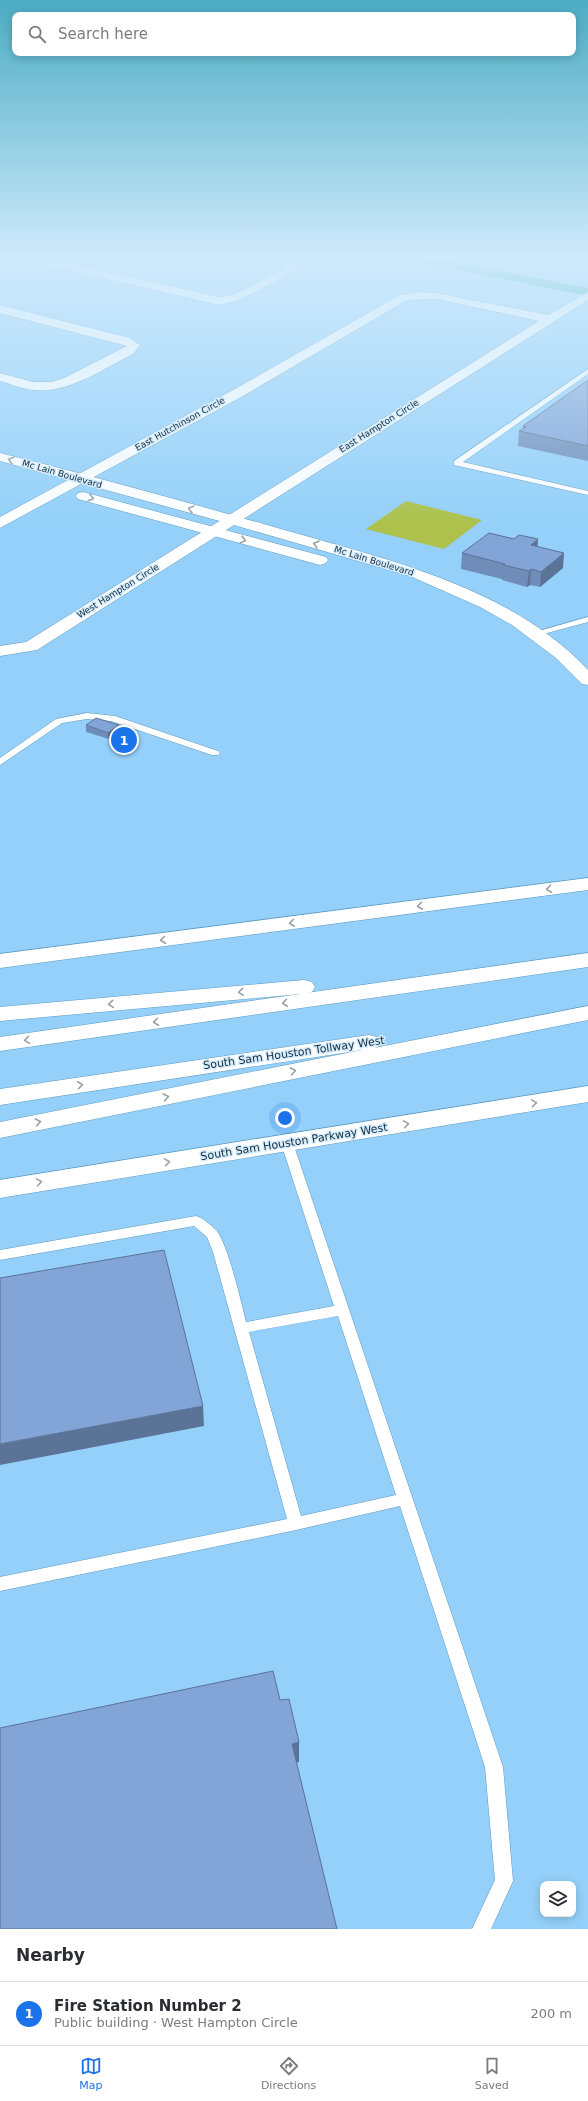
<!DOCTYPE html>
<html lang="en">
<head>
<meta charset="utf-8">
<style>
	:root { --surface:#fff; --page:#f7f7f7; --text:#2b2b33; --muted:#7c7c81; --line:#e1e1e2; --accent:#1a73e8 }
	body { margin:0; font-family:"DejaVu Sans",sans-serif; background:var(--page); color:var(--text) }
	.controls { position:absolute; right:12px; bottom:12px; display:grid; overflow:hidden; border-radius:8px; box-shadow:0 2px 10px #0003 }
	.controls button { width:36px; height:36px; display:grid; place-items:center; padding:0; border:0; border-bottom:1px solid var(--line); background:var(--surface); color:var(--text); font:20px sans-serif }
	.you { position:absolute; left:285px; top:1118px; width:14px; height:14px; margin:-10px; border:3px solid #fff; border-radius:50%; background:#1a73e8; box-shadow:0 0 0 6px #1a73e833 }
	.badge { display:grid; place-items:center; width:26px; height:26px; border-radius:50%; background:var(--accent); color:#fff; font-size:13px; font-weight:700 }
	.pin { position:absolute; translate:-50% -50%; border:2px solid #fff; box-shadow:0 1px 4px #0006 }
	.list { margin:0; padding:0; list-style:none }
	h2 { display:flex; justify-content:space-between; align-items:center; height:52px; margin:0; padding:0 16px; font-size:17px }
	h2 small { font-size:13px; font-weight:400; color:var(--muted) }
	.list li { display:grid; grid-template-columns:26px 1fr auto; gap:12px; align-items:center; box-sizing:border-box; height:64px; padding:0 16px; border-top:1px solid var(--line) }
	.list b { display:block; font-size:15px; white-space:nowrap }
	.list p { margin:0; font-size:13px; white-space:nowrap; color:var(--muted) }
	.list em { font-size:13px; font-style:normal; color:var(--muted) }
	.icon { flex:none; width:22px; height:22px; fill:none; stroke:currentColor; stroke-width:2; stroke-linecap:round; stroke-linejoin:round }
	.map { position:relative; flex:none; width:588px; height:1929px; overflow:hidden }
	.search { position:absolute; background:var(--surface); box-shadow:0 2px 10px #0003; left:12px; right:12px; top:12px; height:44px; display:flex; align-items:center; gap:10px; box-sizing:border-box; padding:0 14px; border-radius:8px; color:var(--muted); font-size:15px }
	.sheet { height:116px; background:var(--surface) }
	nav { display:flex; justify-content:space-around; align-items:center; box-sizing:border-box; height:56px; border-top:1px solid var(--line); background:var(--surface); font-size:11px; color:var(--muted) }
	nav a { display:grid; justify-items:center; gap:2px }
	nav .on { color:var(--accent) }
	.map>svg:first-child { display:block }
	.green { fill:#adc14c }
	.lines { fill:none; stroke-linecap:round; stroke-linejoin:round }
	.canal { fill:#01a18b; fill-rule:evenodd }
	.service-casing { stroke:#5f9ac0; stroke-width:1 }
	.minor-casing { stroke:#5f9ac0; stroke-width:1 }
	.tertiary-casing { stroke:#5f9ac0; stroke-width:1 }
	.secondary-casing { stroke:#5f9ac0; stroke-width:1 }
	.motorway-casing { stroke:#5f9ac0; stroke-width:1 }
	.service { fill:#fff; fill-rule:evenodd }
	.minor { fill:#fff; fill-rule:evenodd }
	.tertiary { fill:#fff; fill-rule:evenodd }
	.secondary { fill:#fff; fill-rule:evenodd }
	.motorway { fill:#fff; fill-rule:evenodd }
	.wall { fill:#708db9 }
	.shaded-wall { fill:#5b7396 }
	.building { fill:#82a4d7; stroke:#5b7396 }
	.oneway { stroke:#96a1a9 }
	.labels { text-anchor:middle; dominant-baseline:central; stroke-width:3; stroke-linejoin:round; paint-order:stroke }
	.far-street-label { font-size:9px; fill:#162f3f; stroke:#d5ecfd }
	.street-label { font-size:11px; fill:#162f3f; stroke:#d5ecfd }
</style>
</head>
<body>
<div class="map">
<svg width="588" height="1929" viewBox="0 0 588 1929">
	<rect width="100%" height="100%" fill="#94d0f9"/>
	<!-- green -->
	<path class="green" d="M 529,255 L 588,255 L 588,264 Z
		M 406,501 L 482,520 L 444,549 L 366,529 Z"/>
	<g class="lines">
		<!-- canal -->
		<path class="canal" d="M 398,255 L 420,255 L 588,288 L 588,296 L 404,259 Z"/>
		<defs>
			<path id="service" d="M 588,369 L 588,374 L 463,462 L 588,491 L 588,495 L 454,465 L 454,461 Z
				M 588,617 L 588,622 L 536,636 L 532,633 Z
				M 87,713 L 115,716 L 218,751 L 220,753 L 218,755 L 212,755 L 111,721 L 87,719 L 62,723 L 0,765 L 0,758 L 56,719 Z
				M 287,1139 L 291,1140 L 293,1143 L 503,1767 L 513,1881 L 491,1929 L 472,1929 L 495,1880 L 485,1767 L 400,1506 L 296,1530 L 0,1591 L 0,1577 L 287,1519 L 213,1252 L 207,1237 L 194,1226 L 0,1260 L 0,1250 L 196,1216 C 203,1218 211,1225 216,1230 C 228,1244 241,1302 246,1322 L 334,1306 L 281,1143 L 283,1140 ZM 338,1316 L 396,1495 L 301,1516 L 249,1332 Z"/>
			<path id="minor" d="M 13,255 L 31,255 L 219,297 L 233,295 L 287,268 L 244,257 L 243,255 C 258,255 291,255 301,268 L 240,300 L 219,305 L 18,258 Z
				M 418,292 L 437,293 L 548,315 L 588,292 L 588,300 L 37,650 L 0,656 L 0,646 L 26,642 L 539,321 L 437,299 L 407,300 L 243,396 L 0,528 L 0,517 L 233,390 L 400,295 Z
				M 0,305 L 130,338 L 140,345 L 133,354 C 103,369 68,394 33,390 C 22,389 11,384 0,381 L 0,373 L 33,382 L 52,382 L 64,378 L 127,346 L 0,313 Z"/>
			<path id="tertiary" d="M 0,255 L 12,255 L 11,257 L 0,260 Z
				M 0,453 C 89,475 179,500 267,525 C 376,557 508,584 588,670 L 588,685 L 582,684 L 556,658 L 512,625 L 480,607 L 410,576 L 227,523 L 0,461 Z
				M 83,492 L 326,557 L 328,560 L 326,563 L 320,565 L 78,499 L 76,496 L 78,493 Z"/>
			<path id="secondary" d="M 588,878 L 588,890 L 0,968 L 0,954 Z
				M 588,1086 L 588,1102 L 0,1198 L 0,1180 Z"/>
			<path id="motorway" d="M 588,953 L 588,967 L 0,1051 L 0,1037 L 300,994 L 0,1021 L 0,1007 L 304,980 L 312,982 L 315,987 L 312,992 L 306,993 Z
				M 588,1006 L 588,1020 L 0,1138 L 0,1122 L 362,1050 L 0,1105 L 0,1089 L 369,1035 L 377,1037 L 381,1042 L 377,1047 L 374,1048 Z"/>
		</defs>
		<!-- service casing -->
		<use href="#service" class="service-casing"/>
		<!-- minor casing -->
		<use href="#minor" class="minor-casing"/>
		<!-- tertiary casing -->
		<use href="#tertiary" class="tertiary-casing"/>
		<!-- secondary casing -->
		<use href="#secondary" class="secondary-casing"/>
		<!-- motorway casing -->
		<use href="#motorway" class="motorway-casing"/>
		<!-- service -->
		<use href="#service" class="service"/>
		<!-- minor -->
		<use href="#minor" class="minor"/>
		<!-- tertiary -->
		<use href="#tertiary" class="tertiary"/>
		<!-- secondary -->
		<use href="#secondary" class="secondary"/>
		<!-- motorway -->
		<use href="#motorway" class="motorway"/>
	</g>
	<!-- wall -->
	<path class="wall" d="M 588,380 L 588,461 L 518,446 L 519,431 L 523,429 L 523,426 Z
		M 537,546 L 563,568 L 540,587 L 530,585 L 527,587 L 502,580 L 502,579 L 461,569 L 462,553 Z
		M 86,725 L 119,725 L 119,731 L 109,739 L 86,732 Z"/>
	<!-- shaded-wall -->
	<path class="shaded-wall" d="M 538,539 L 537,555 L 531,545 Z
		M 564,553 L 563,568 L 540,587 L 541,572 Z
		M 531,569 L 530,585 L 527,587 L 529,571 Z
		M 119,725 L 119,731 L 109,739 L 108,733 Z
		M 203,1406 L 204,1426 L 0,1465 L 0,1444 Z
		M 299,1742 L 299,1762 L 292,1764 L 292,1744 Z"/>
	<!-- building -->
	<path class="building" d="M 588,380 L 588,446 L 519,431 L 526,427 L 523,426 Z
		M 489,533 L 514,539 L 519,535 L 538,539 L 531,545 L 564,553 L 541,572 L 531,569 L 529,571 L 503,565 L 505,564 L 462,553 Z
		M 96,718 L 119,725 L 108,733 L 86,725 Z
		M 164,1250 L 203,1406 L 0,1444 L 0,1278 Z
		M 273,1671 L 280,1700 L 289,1699 L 299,1742 L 292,1744 L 337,1929 L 0,1929 L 0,1728 Z"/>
	<!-- one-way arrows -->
	<defs><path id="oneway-chevron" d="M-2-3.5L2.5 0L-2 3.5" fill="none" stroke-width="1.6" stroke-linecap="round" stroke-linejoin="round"/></defs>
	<g class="oneway">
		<use href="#oneway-chevron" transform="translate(11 460) rotate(-164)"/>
		<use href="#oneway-chevron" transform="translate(91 498) rotate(16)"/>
		<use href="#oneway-chevron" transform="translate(191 509) rotate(-165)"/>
		<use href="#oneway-chevron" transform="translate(243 540) rotate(15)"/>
		<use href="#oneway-chevron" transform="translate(316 544) rotate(-164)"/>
		<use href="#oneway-chevron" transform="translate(549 889) rotate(173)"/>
		<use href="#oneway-chevron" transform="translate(420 906) rotate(173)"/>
		<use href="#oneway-chevron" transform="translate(292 923) rotate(173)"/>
		<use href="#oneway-chevron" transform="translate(163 940) rotate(173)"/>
		<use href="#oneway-chevron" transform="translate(241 992) rotate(175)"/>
		<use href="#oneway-chevron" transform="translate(285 1003) rotate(172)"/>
		<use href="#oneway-chevron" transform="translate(111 1004) rotate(175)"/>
		<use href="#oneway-chevron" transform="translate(156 1022) rotate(172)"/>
		<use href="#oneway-chevron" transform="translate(27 1040) rotate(172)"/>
		<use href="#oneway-chevron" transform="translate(293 1071) rotate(-11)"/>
		<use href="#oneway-chevron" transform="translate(80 1085) rotate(-8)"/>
		<use href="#oneway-chevron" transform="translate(166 1097) rotate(-11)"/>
		<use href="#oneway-chevron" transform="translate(534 1103) rotate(-9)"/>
		<use href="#oneway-chevron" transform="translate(38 1122) rotate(-11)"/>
		<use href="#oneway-chevron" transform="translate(406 1124) rotate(-9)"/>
		<use href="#oneway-chevron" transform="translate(167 1162) rotate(-9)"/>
		<use href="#oneway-chevron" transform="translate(39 1182) rotate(-9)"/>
	</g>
	<!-- sky -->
	<linearGradient id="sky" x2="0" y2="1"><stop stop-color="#4bacc3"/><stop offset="0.49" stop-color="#cfeafc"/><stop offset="1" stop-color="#cfeafc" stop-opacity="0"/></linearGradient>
	<rect width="588" height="525" fill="url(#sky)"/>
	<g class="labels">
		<!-- far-street labels -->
		<g class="far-street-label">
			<text transform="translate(180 424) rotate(-29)">East Hutchinson Circle</text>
			<text transform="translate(379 426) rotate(-32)">East Hampton Circle</text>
			<text transform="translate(62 474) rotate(16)">Mc Lain Boulevard</text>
			<text transform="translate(374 561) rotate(17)">Mc Lain Boulevard</text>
			<text transform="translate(118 591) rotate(-32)">West Hampton Circle</text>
		</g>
		<!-- street labels -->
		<g class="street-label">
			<text transform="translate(294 1053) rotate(-8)">South Sam Houston Tollway West</text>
			<text transform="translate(294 1142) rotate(-9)">South Sam Houston Parkway West</text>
		</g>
	</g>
</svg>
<div class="controls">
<button><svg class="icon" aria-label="layers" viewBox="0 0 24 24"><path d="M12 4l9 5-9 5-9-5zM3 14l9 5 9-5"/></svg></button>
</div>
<div class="you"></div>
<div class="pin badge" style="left:124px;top:740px">1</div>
<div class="search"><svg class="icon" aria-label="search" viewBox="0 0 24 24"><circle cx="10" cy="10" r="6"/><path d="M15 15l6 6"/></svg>Search here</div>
</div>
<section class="sheet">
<h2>Nearby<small></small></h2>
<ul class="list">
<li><span class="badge">1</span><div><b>Fire Station Number 2</b><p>Public building · West Hampton Circle</p></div><em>200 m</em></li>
</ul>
</section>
<nav>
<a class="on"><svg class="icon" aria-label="map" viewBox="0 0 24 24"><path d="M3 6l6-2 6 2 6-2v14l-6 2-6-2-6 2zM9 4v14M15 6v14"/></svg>Map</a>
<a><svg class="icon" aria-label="directions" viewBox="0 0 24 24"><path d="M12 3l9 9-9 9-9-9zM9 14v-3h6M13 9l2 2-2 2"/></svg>Directions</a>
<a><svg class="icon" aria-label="saved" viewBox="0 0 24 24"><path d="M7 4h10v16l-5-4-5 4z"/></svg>Saved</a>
</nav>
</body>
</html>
